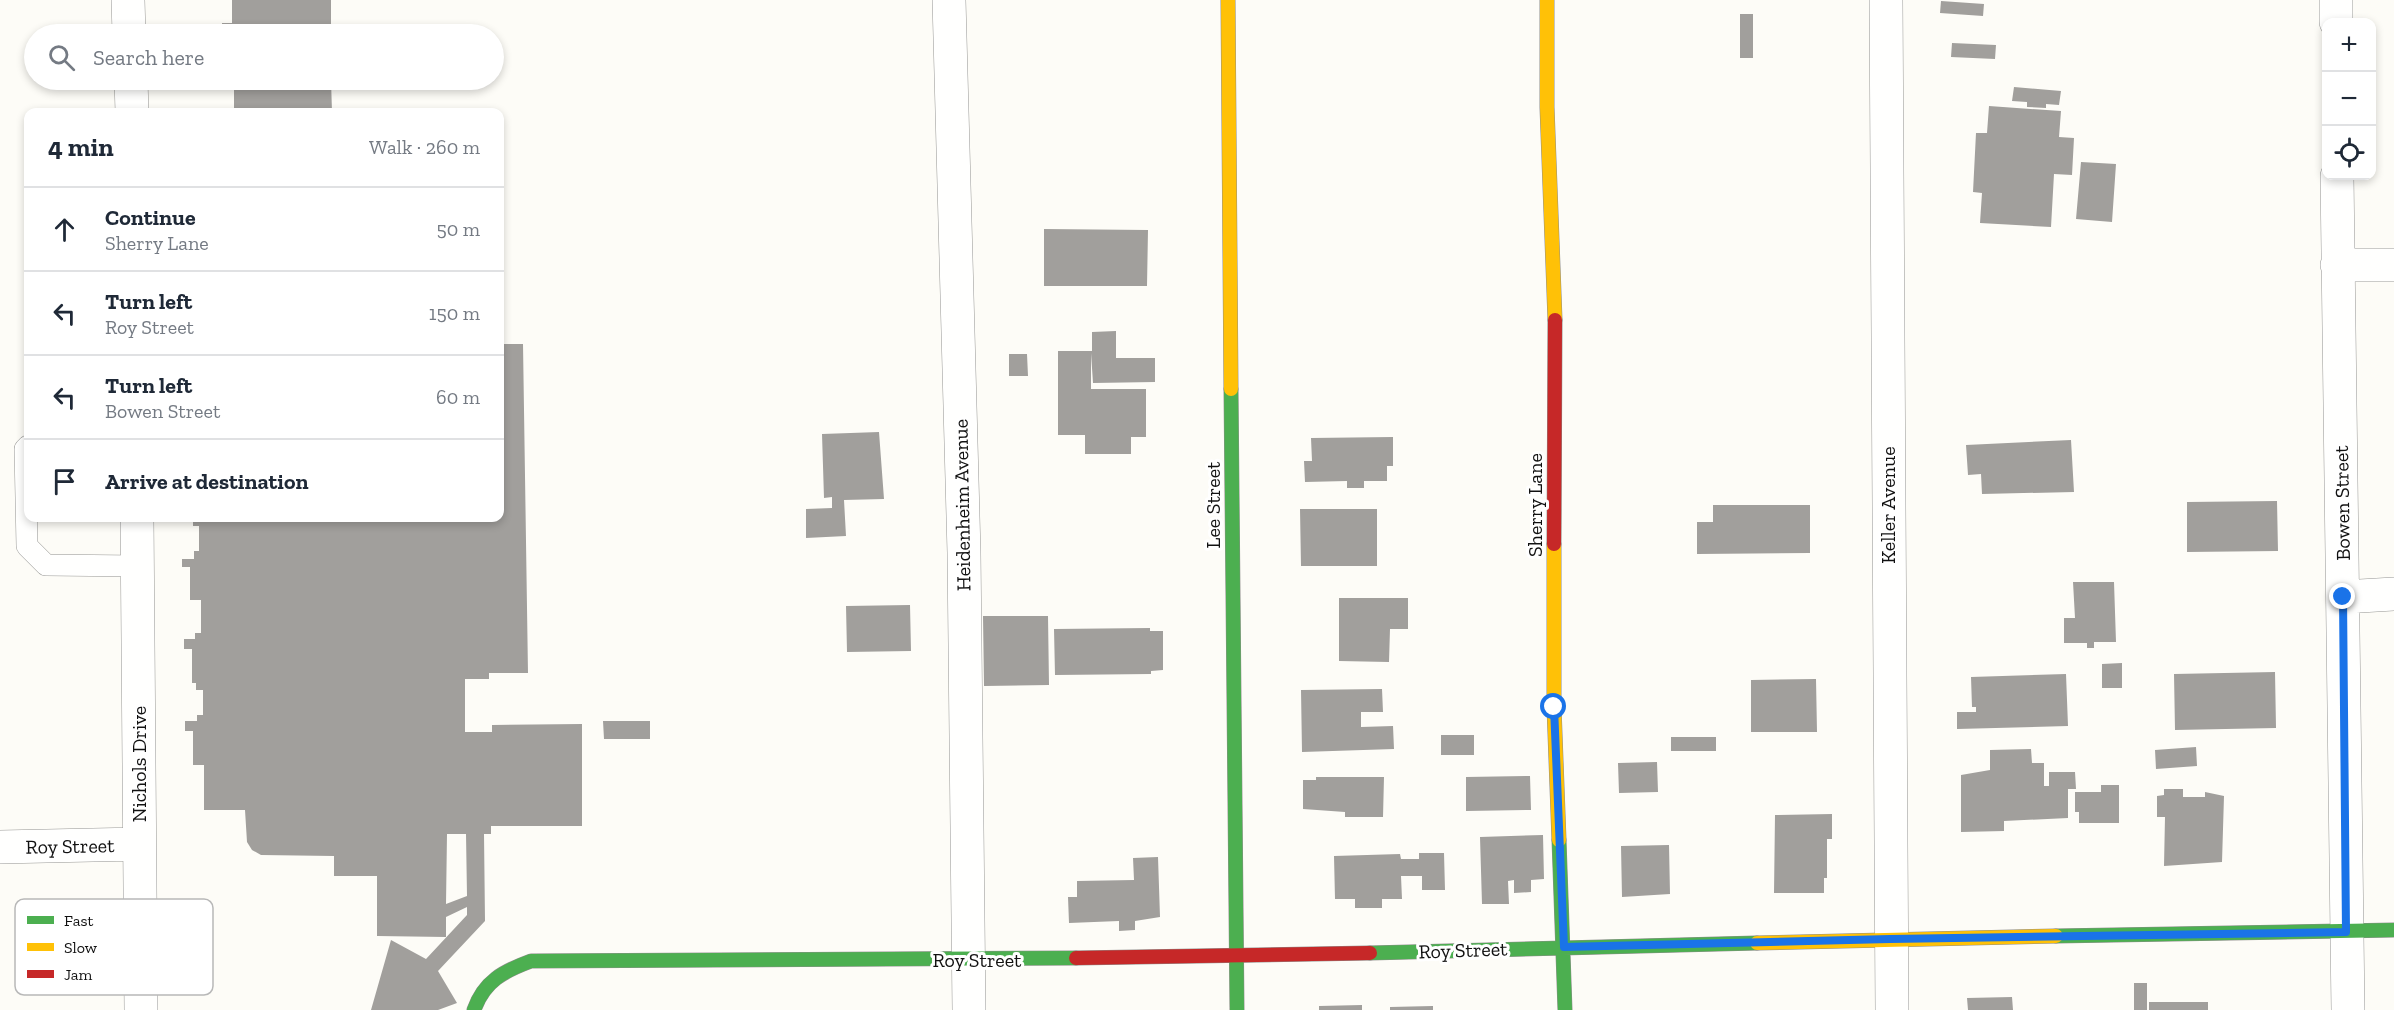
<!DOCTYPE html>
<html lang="en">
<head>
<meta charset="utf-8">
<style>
	:root { --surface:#fff; --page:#f2f2f3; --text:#1f2937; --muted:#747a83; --line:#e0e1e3 }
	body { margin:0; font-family:"Zilla Slab",serif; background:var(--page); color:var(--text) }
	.controls { position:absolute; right:18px; top:18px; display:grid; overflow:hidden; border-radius:12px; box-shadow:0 3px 9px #0003 }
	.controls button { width:54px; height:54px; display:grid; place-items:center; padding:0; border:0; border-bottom:2px solid var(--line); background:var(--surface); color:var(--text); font:30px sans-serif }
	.stop { position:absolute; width:18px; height:18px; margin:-14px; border:4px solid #1a73e8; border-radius:50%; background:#fff }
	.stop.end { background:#1a73e8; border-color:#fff; box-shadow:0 2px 6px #0008 }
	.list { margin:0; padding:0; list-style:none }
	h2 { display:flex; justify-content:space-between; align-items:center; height:78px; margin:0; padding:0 24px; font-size:26px }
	h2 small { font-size:20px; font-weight:400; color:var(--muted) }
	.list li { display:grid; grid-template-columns:39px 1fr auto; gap:18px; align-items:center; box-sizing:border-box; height:84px; padding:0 24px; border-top:2px solid var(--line) }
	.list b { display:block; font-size:22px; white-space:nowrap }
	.list p { margin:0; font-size:20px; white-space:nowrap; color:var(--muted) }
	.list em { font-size:20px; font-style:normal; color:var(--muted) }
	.icon { flex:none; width:33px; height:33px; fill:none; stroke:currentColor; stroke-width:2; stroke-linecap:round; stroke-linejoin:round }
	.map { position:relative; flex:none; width:2394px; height:1010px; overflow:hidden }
	.search { position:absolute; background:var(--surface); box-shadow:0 3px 9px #0003; left:24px; top:24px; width:480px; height:66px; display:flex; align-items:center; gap:15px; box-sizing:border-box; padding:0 21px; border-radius:33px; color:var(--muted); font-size:22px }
	.panel { position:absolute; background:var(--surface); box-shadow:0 3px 9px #0003; left:24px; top:108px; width:480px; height:414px; border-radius:12px }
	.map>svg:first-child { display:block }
	.building { fill:#a19f9c; fill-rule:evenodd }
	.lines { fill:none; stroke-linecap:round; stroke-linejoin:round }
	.lane-casing { stroke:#979795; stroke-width:22 }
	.street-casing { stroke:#979795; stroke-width:34 }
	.fast-casing { stroke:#8e8d8b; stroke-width:15 }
	.slow-casing { stroke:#8e8d8b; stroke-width:15 }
	.jam-casing { stroke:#8e8d8b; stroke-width:15 }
	.lane { stroke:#fffffe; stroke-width:21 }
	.street { stroke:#fffffe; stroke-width:33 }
	.fast { stroke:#4caf50; stroke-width:14 }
	.slow { stroke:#ffc107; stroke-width:14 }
	.jam { stroke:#c62828; stroke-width:14 }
	.route { stroke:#1a73e8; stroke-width:8 }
	.labels { text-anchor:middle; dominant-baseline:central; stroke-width:6; stroke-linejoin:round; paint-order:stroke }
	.street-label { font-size:20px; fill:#111; stroke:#fff }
	.key { fill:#fff; stroke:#b8b8b8; stroke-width:1.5 }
	.key-label { font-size:16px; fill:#111 }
</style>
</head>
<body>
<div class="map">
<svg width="2394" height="1010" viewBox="0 0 2394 1010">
	<rect width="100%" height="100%" fill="#fdfcf7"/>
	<!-- building -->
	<path class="building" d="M 232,0 L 331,0 L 331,34 L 222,34 L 222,23 L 232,23 Z
		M 1941,1 L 1984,4 L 1983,16 L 1940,13 Z
		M 1740,14 L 1753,14 L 1753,58 L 1740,58 Z
		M 1952,43 L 1996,45 L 1995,59 L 1951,57 Z
		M 234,80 L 331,80 L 332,112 L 234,112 Z
		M 2014,87 L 2061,91 L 2059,105 L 2046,104 L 2046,108 L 2027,107 L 2027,102 L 2012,101 Z
		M 1989,106 L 2061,111 L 2059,137 L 2074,138 L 2072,175 L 2054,174 L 2051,227 L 1980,223 L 1982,193 L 1973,192 L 1976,133 L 1987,133 Z
		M 2081,162 L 2116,164 L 2112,222 L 2076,219 Z
		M 1044,229 L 1148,230 L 1147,286 L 1044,286 Z
		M 1116,331 L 1116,358 L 1155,358 L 1155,382 L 1093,383 L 1091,353 L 1091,389 L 1146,389 L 1146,437 L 1131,437 L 1131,454 L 1085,454 L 1085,435 L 1058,435 L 1058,351 L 1092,351 L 1092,332 Z
		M 500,344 L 523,344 L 528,673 L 489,673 L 489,679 L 465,679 L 465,732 L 492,732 L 492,725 L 582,724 L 582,826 L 491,826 L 491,834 L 484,834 L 485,921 L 438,971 L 457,1003 L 438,1010 L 371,1010 L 391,940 L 426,959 L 467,915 L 467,907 L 446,917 L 446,937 L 377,936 L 377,876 L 334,876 L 334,856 L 261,855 L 252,850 L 247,842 L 245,810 L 204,810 L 204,765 L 193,765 L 193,731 L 185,731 L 185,721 L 197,721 L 197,715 L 203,715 L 203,690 L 196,690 L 196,683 L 192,683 L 192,649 L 184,649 L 184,639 L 195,639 L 195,633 L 201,633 L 201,600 L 190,600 L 190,567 L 182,567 L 182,559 L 194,559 L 194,551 L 199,551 L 199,526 L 193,526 L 193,518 L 500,518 ZM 447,834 L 466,834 L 467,896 L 446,904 Z
		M 1009,354 L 1027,354 L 1028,376 L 1009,376 Z
		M 879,432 L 884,499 L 844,500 L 846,536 L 806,538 L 806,509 L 832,508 L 832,497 L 824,498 L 822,434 Z
		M 1393,437 L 1393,466 L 1387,466 L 1387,481 L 1364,481 L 1364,488 L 1347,488 L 1347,481 L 1305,482 L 1304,461 L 1312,461 L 1311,438 Z
		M 2071,440 L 2074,492 L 1982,494 L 1981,474 L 1968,475 L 1966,445 Z
		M 2277,501 L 2278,551 L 2187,552 L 2187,502 Z
		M 1713,505 L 1810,505 L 1810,553 L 1697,554 L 1697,522 L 1713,522 Z
		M 1300,509 L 1377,509 L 1377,566 L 1301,566 Z
		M 2073,582 L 2114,582 L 2116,642 L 2094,642 L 2094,648 L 2087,648 L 2087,643 L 2064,643 L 2064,618 L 2075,618 Z
		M 1339,598 L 1408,598 L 1408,629 L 1390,629 L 1389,662 L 1339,661 Z
		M 910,605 L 911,651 L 847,652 L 846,606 Z
		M 983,616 L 1048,616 L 1049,685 L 984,686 Z
		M 1150,628 L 1150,631 L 1163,631 L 1163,670 L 1151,671 L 1151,674 L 1055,675 L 1054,629 Z
		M 2122,663 L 2122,688 L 2102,688 L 2102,664 Z
		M 2275,672 L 2276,728 L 2175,730 L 2174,674 Z
		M 2066,674 L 2068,726 L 1957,729 L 1957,712 L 1976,712 L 1976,707 L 1972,707 L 1971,677 Z
		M 1816,679 L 1817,732 L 1751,732 L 1751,680 Z
		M 1382,689 L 1383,712 L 1361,712 L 1361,727 L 1393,726 L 1394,749 L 1302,752 L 1301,690 Z
		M 603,721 L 650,721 L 650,739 L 604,739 Z
		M 1441,735 L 1474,735 L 1474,755 L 1441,755 Z
		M 1671,737 L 1716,737 L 1716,751 L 1671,751 Z
		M 2196,747 L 2197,766 L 2156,769 L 2155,750 Z
		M 2031,749 L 2032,763 L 2044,763 L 2044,786 L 2049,786 L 2049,772 L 2075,772 L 2076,789 L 2068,789 L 2068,818 L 2004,821 L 2004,831 L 1961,832 L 1961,775 L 1990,770 L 1990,750 Z
		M 1657,762 L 1658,792 L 1619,793 L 1618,763 Z
		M 1530,776 L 1531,810 L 1466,811 L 1466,777 Z
		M 1316,777 L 1384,777 L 1383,817 L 1345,817 L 1345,812 L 1303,809 L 1303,780 L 1316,780 Z
		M 2101,785 L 2119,785 L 2119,823 L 2079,823 L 2079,812 L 2075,812 L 2075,792 L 2101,792 Z
		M 2164,789 L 2183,789 L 2183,797 L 2205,797 L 2205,792 L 2224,796 L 2222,862 L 2164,866 L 2165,817 L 2157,817 L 2157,796 L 2164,795 Z
		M 1832,814 L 1832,839 L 1827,839 L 1827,878 L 1824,878 L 1824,893 L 1774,893 L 1775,815 Z
		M 1543,835 L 1544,879 L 1531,880 L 1531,892 L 1514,893 L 1514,880 L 1508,881 L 1509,904 L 1482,904 L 1480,837 Z
		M 1669,845 L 1670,894 L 1622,897 L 1621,846 Z
		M 1419,853 L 1444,853 L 1445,890 L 1422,890 L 1422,876 L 1401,876 L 1402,899 L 1382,899 L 1382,908 L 1355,908 L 1355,899 L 1335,899 L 1334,856 L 1400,854 L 1401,859 L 1419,859 Z
		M 1158,857 L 1160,917 L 1135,921 L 1135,930 L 1119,931 L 1119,921 L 1069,923 L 1068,897 L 1077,897 L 1077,881 L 1134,880 L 1133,858 Z
		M 2134,983 L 2147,983 L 2147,1010 L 2134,1010 Z
		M 2012,997 L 2013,1010 L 1968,1010 L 1967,998 Z
		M 2149,1002 L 2208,1002 L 2208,1010 L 2149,1010 Z
		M 1362,1005 L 1362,1010 L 1319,1010 L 1319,1006 Z
		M 1433,1006 L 1433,1010 L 1390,1010 L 1390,1007 Z"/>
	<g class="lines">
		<defs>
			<path id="lane" d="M 28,446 L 25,449 L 27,546 L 46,565 L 137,566"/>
			<path id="street" d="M 128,0 L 129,34
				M 949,0 L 964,553 L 969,1010
				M 1886,0 L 1892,1010
				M 2336,0 L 2336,22
				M 131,80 L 132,112
				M 2337,176 L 2348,1010
				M 2337,265 L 2394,265
				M 137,518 L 141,1010
				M 2343,597 L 2394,594
				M 0,847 L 139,844"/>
			<path id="fast" d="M 1231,389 L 1237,1010
				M 1559,840 L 1565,1010
				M 2056,936 L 2394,930
				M 1370,953 L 1757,943
				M 474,1010 C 484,981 504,971 531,961 L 1076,958"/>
			<path id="slow" d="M 1228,0 L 1231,389
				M 1547,0 L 1547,107 L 1555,320
				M 1554,544 L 1554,707 L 1559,840
				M 1757,943 L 2056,936"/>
			<path id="jam" d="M 1554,544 L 1555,320
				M 1076,958 L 1370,953"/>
		</defs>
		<!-- lane casing -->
		<use href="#lane" class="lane-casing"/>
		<!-- street casing -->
		<use href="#street" class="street-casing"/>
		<!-- fast casing -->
		<use href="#fast" class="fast-casing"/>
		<!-- slow casing -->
		<use href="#slow" class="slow-casing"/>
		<!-- jam casing -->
		<use href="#jam" class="jam-casing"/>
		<!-- lane -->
		<use href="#lane" class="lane"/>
		<!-- street -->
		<use href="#street" class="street"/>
		<!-- fast -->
		<use href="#fast" class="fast"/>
		<!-- slow -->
		<use href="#slow" class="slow"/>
		<!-- jam -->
		<use href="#jam" class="jam"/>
	</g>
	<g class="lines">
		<!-- route -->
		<path class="route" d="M 1554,707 L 1564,947 L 1890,939 L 2346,932 L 2343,597"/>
	</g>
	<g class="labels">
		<!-- street labels -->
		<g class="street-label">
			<text transform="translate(2342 503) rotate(-91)">Bowen Street</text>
			<text transform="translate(962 505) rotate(-91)">Heidenheim Avenue</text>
			<text transform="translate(1213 505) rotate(-90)">Lee Street</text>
			<text transform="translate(1535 505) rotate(-90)">Sherry Lane</text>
			<text transform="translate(1888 505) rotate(-90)">Keller Avenue</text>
			<text transform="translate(139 764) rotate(-90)">Nichols Drive</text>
			<text transform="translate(70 846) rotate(-1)">Roy Street</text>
			<text transform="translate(1463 950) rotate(-2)">Roy Street</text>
			<text x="977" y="960">Roy Street</text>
		</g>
	</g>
	<!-- legend -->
	<rect x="15" y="899" width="198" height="96" rx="9" class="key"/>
	<rect x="27" y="916" width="27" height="8" fill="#4caf50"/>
	<rect x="27" y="943" width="27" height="8" fill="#ffc107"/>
	<rect x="27" y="970" width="27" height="8" fill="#c62828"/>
	<g class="key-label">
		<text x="64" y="926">Fast</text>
		<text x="64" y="953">Slow</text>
		<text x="64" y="980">Jam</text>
	</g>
</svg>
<div class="controls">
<button>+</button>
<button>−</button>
<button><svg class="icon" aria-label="locate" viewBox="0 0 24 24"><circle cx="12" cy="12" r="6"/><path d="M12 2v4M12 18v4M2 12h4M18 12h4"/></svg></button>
</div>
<div class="stop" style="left:1554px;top:707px"></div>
<div class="stop end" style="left:2343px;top:597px"></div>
<div class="search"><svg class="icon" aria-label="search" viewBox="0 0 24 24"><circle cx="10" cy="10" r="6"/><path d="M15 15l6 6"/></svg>Search here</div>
<section class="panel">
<h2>4 min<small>Walk · 260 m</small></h2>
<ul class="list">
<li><svg class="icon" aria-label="ahead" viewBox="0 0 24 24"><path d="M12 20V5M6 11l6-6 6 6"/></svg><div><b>Continue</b><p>Sherry Lane</p></div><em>50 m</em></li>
<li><svg class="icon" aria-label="left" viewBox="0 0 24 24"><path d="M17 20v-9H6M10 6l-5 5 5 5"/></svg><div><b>Turn left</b><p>Roy Street</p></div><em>150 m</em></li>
<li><svg class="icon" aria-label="left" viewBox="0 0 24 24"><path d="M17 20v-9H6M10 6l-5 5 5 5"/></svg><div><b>Turn left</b><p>Bowen Street</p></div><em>60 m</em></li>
<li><svg class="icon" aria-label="arrive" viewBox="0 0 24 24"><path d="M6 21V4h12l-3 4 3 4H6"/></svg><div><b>Arrive at destination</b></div></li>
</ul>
</section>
</div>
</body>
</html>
